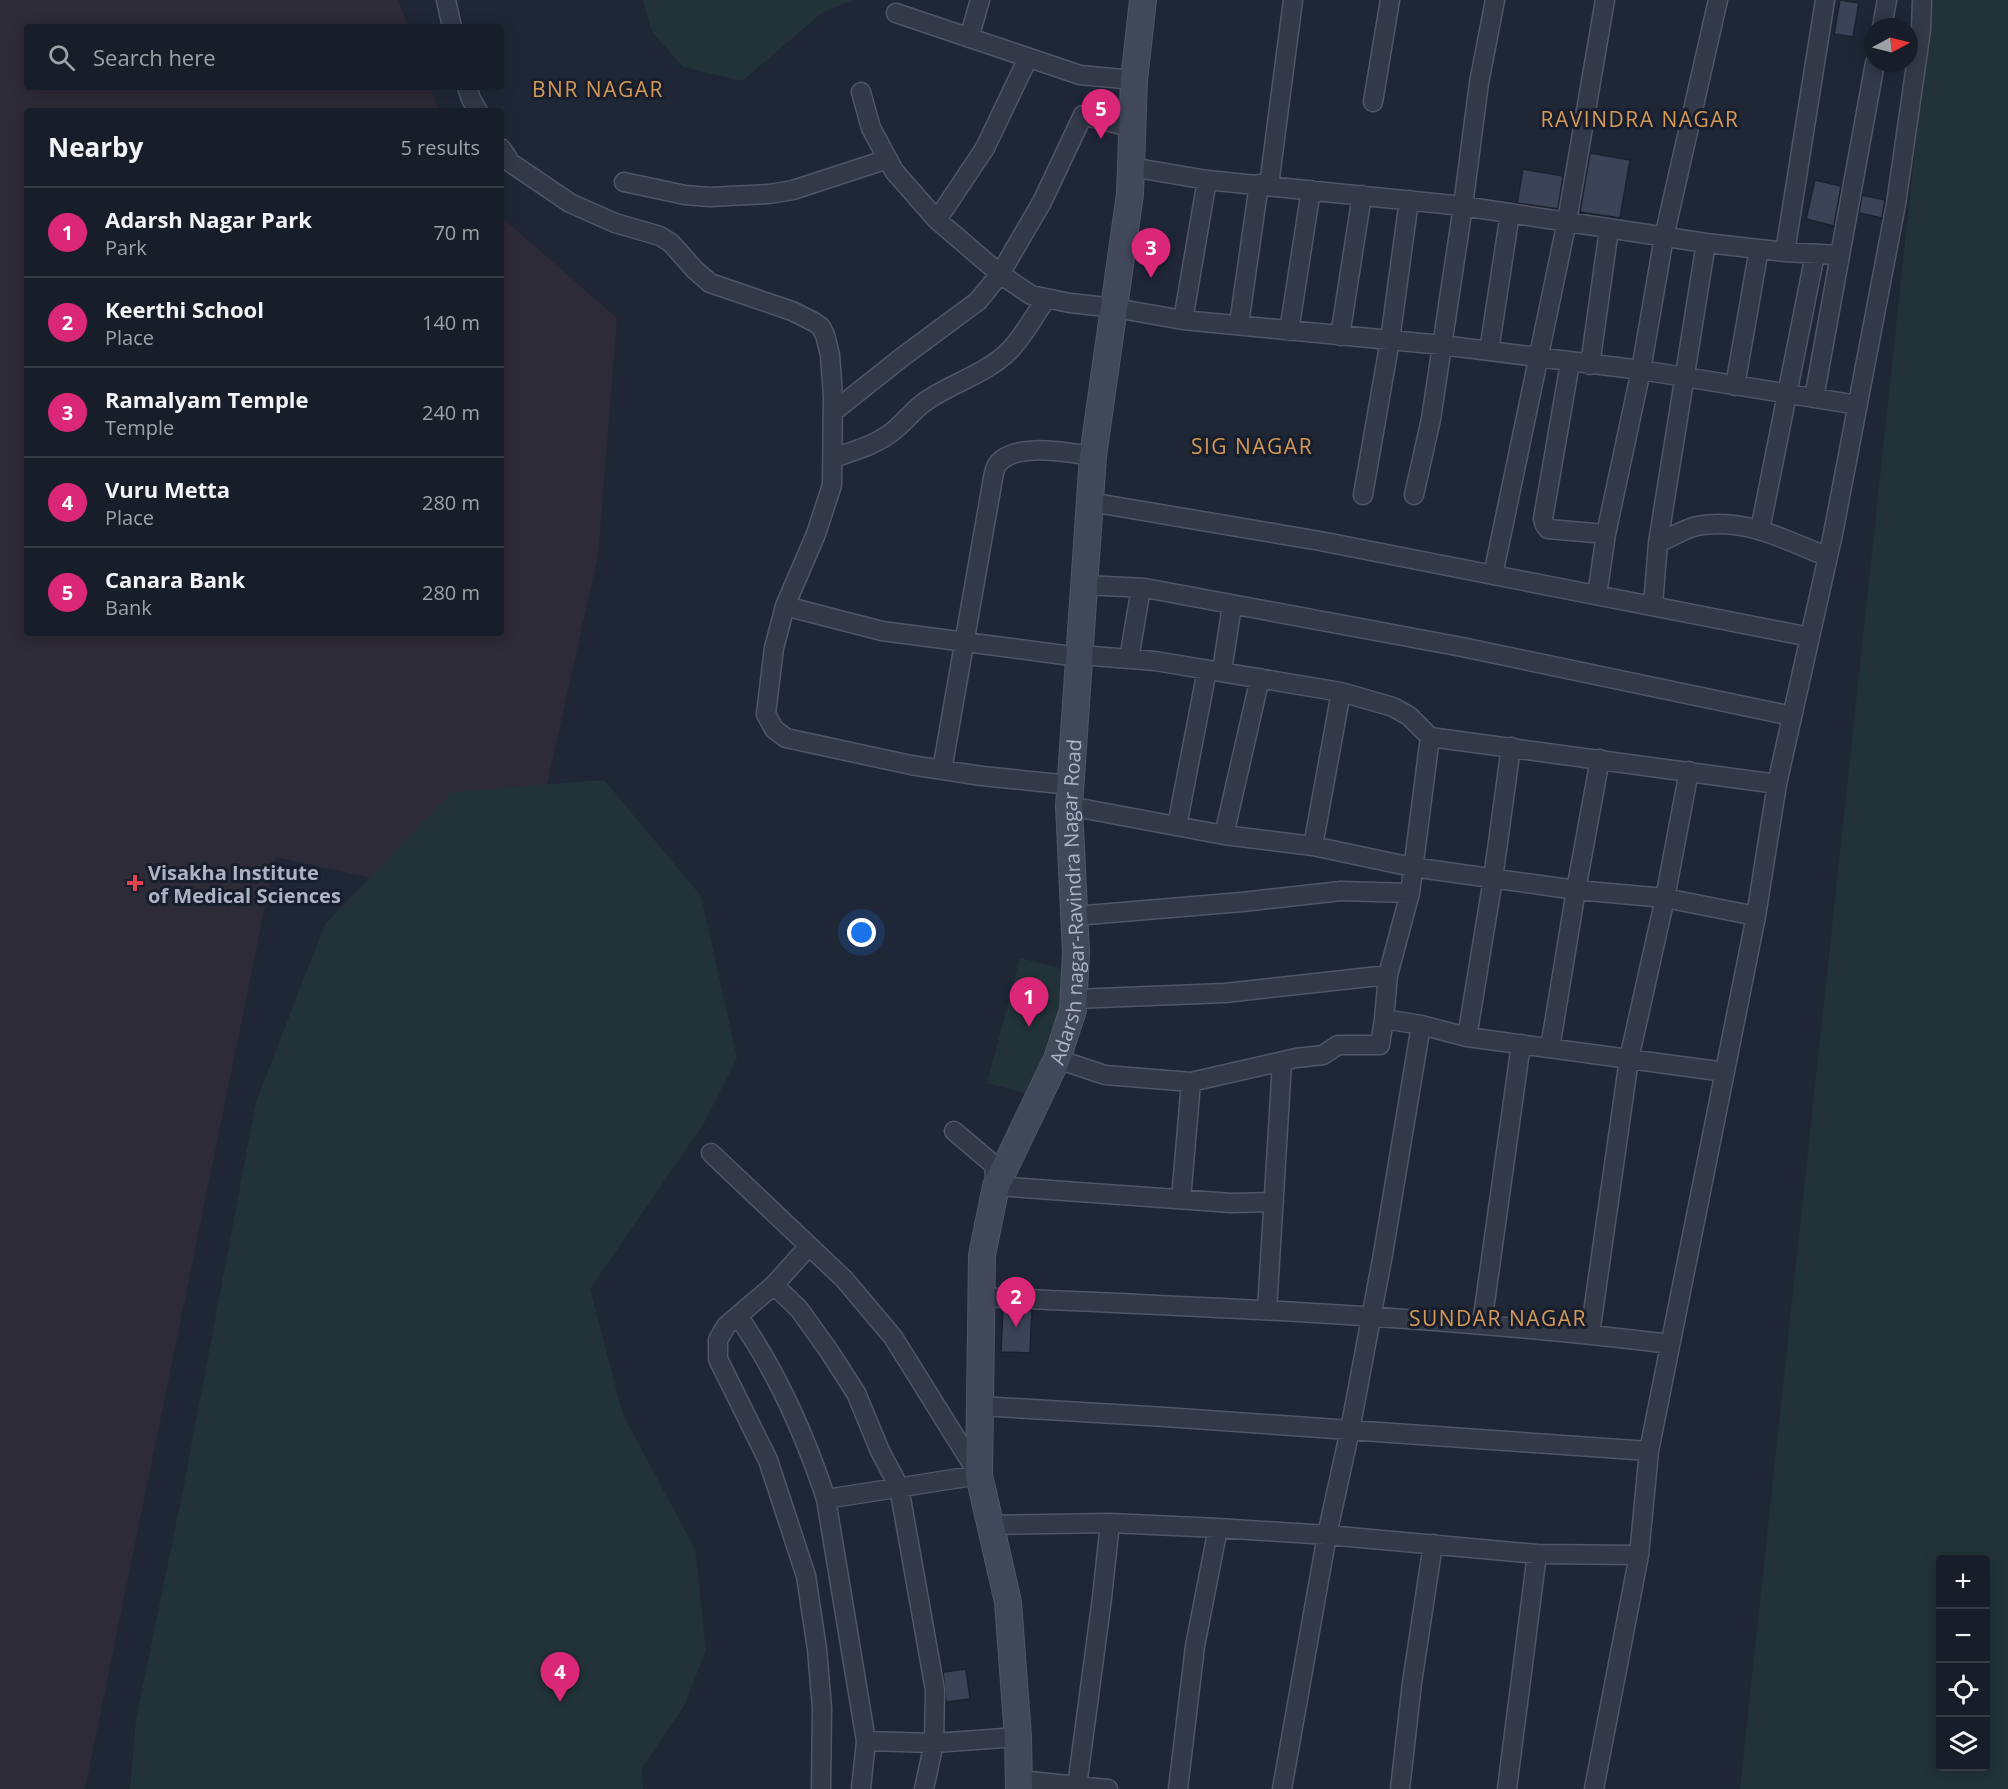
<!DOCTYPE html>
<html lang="en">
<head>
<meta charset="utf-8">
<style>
	:root { --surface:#171d29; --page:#202631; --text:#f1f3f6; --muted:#9ea2a8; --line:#363b46; --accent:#db2777 }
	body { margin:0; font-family:"Open Sans",sans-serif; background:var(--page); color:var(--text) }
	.controls { position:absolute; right:18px; bottom:18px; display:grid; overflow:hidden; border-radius:6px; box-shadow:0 3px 15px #0003 }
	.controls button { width:54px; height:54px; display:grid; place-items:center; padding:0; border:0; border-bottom:2px solid var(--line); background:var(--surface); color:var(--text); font:30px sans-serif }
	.compass { position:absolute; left:1864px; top:18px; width:54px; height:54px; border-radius:50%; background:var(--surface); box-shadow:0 3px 15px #0003; rotate:83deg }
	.you { position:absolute; left:862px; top:933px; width:21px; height:21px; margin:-15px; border:4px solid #fff; border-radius:50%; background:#1a73e8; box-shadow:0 0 0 9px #1a73e833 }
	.badge { display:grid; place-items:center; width:39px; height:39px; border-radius:50%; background:var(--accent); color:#fff; font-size:20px; font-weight:700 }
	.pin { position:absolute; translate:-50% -50px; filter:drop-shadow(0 2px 3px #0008) }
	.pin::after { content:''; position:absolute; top:32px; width:21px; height:18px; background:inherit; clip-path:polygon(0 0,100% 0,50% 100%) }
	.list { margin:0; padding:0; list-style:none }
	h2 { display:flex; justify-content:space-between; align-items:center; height:78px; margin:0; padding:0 24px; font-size:26px }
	h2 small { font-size:20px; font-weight:400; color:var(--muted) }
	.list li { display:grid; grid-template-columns:39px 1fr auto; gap:18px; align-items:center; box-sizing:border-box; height:90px; padding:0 24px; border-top:2px solid var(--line) }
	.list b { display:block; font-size:22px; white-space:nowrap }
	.list p { margin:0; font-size:20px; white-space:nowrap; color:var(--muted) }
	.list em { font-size:20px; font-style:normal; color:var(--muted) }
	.icon { flex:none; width:33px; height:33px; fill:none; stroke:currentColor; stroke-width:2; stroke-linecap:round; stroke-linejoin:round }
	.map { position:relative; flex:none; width:2008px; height:1789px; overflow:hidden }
	.search { position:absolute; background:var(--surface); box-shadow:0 3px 15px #0003; left:24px; top:24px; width:480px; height:66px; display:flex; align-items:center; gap:15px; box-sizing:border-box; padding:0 21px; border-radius:6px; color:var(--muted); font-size:22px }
	.panel { position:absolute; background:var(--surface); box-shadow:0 3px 15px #0003; left:24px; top:108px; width:480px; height:528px; border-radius:6px }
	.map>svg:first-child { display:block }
	.medical { fill:#2e2b38 }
	.green { fill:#213338; fill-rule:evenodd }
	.building { fill:#3b4457; stroke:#1a202e; stroke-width:1.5 }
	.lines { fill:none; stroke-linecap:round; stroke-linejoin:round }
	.street-casing { stroke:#505665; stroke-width:21 }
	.secondary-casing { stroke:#505665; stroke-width:28 }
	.street { stroke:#333947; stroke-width:18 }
	.secondary { stroke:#40485a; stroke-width:26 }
	.health-dot { fill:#e0444e; stroke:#181e2c; stroke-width:2 }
	.labels { text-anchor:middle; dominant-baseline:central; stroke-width:6; stroke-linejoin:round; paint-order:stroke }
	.poi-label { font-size:20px; font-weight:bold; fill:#adb3c4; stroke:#181e2c; text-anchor:start }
	.street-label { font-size:20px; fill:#adb3c4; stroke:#181e2c }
	.neighbourhood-label { font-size:21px; letter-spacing:1.5px; fill:#d59a57; stroke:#181e2c }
</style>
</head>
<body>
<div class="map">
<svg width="2008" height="1789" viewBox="0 0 2008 1789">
	<rect width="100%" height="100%" fill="#1f2737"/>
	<!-- medical -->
	<path class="medical" d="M 0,0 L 398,0 L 408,27 L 27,27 L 27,87 L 430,87 L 439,111 L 27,111 L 27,633 L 501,633 L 501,217 L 617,318 L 598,555 L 519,910 L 275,857 L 85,1789 L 0,1789 Z"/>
	<!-- green -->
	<path class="green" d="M 643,0 L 853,0 L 823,12 L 742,81 L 683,67 L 652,32 Z
		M 1931,0 L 2008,0 L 2008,1789 L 1740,1789 ZM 1940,1560 L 1986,1560 L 1986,1766 L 1940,1766 Z
		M 604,780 L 701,896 L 737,1058 L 704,1123 L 590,1289 L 623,1415 L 695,1549 L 706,1650 L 684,1706 L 642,1768 L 643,1789 L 130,1789 L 136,1720 L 184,1485 L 256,1102 L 325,924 L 452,792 Z
		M 1020,958 L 1071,971 L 1039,1097 L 987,1083 Z"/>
	<!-- building -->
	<path class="building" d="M 1840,0 L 1859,3 L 1853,37 L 1834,34 Z
		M 1590,153 L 1630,160 L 1620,218 L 1580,212 Z
		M 1523,169 L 1563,176 L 1558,209 L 1517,203 Z
		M 1815,180 L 1841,186 L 1834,226 L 1806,219 Z
		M 1862,195 L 1885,200 L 1882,218 L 1859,213 Z
		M 1003,1309 L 1032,1310 L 1030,1353 L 1001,1352 Z
		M 966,1669 L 970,1699 L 946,1702 L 943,1672 Z"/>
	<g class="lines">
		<defs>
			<path id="street" d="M 446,0 L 452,27
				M 896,13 L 1080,75 L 1134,80
				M 1882,27 L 1887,0
				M 969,38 L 980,0
				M 467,87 L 471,99 L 478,111
				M 861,92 L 871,128 L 894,171 L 937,220 L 1000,274 L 1031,295 L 1070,303 L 1115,308 L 1183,320 L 1442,345 L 1641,370 L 1858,405
				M 1373,102 L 1390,0
				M 501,148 L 511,163 L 570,203 L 615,223 L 660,236 L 671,243 L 695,270 L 710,283 L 792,311 L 814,322 L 821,327 L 825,335 L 830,355 L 833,397 L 832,485 L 816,534 L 785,606 L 774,648 L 766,714 L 774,729 L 786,738 L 911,765 L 982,776 L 1071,785
				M 1131,167 L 1207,180 L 1463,206 L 1706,243 L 1785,252 L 1839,255
				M 624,182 L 685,195 L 710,197 L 769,194 L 793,190 L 888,159
				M 1269,185 L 1293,0
				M 937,220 L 985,148 L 1028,58
				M 1785,252 L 1825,0
				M 1183,320 L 1207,180
				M 1239,324 L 1259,184
				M 1289,331 L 1311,190
				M 1340,336 L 1362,195
				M 1489,351 L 1510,213
				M 1570,363 L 1543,519 L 1545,525 L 1548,529 L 1606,534
				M 1590,365 L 1609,229
				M 1735,386 L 1759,249
				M 1814,398 L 1875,63
				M 833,412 L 901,358 L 978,301 L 1000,274 L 1042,202 L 1083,115 L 1133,128
				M 833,458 C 853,451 874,446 892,432 C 904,423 913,410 926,401 C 952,383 986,374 1009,351 C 1024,336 1034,316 1046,299
				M 1363,495 L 1390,340 L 1409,200
				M 1414,495 L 1431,419 L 1463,206 L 1479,83 L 1495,0
				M 1090,502 L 1320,541 L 1810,637
				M 1760,530 L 1815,254
				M 1658,543 C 1670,538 1684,529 1697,526 C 1744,517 1786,540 1828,557
				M 1493,575 L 1567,221 L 1605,0
				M 1085,585 L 1145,588 L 1462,647 L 1792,716
				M 1597,595 L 1606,534 L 1641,370 L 1664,237 L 1718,0
				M 1653,605 L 1658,543 L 1706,243
				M 785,606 L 882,631 L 1079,657
				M 1080,655 L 1155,661 L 1341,692 L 1393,707 L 1409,716 L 1430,737 L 1777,784
				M 1129,659 L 1141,588
				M 1222,671 L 1232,605
				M 1430,737 L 1410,893 L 1388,975 L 1384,1019 L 1421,1025 L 1467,1037 L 1725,1072
				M 942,770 L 992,484 C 993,478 994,470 997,465 C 1013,441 1069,453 1093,456
				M 1069,806 L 1224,835 L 1313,846 L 1412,867 L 1576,890 L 1665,898 L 1756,916
				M 1177,826 L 1207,670
				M 1224,835 L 1260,678
				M 1313,846 L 1341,692
				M 1075,916 L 1242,902 L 1341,891 L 1410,893
				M 1074,999 L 1225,993 L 1388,975
				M 1467,1037 L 1493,879 L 1511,747
				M 1550,1048 L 1576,890 L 1600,759
				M 1057,1059 L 1105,1075 L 1191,1082 L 1296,1058 L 1323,1055 L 1338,1045 L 1380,1045 L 1384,1019
				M 954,1131 L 994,1165 L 996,1186 L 1232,1203 L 1274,1202
				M 711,1153 L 844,1279 L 893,1337 L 979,1475 L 826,1499
				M 1181,1199 L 1191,1082
				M 809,1246 L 774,1285 L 726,1326 L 718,1340 L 718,1359 L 768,1460 L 806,1576 L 817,1649 L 822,1708 L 821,1789
				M 774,1285 L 799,1309 L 829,1351 L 856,1393 L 880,1451 L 899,1487 L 935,1690 L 934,1743 L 924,1789
				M 981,1297 C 1211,1307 1441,1316 1670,1344
				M 1267,1310 L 1282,1063
				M 738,1316 C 777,1372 805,1435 826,1499 L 866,1741 L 861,1789
				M 1482,1324 L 1521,1044
				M 1590,1334 L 1629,1059 L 1665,898 L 1689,771
				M 980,1406 L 1165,1417 L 1649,1451
				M 990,1525 L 1110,1523 L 1218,1528 L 1327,1535 L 1537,1554 L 1639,1555
				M 866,1741 L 934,1743 L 1018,1737
				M 1019,1780 L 1108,1789
				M 1077,1786 L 1102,1598 L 1110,1523
				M 1178,1789 L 1195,1646 L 1218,1528
				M 1282,1789 L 1327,1535 L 1350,1430 L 1383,1254 L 1421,1025
				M 1400,1789 L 1412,1683 L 1433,1544
				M 1507,1789 L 1537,1554
				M 1594,1789 L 1639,1555 L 1649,1451 L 1756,916 L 1777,784 L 1833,534 L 1896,204 L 1921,30 L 1922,0"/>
			<g id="secondary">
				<path id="s1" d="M 1019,1789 L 1018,1737 L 1008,1602 L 979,1475 L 982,1255 L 996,1186 L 1057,1059 L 1073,1010 L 1076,953 L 1069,806 L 1093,456 L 1130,194 L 1134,80 L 1143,0"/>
			</g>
		</defs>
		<!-- street casing -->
		<use href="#street" class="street-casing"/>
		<!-- secondary casing -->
		<use href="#secondary" class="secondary-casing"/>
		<!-- street -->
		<use href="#street" class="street"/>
		<!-- secondary -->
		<use href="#secondary" class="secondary"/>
	</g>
	<!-- markers -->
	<path class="health-dot" d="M132 874h6v6h6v6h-6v6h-6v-6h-6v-6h6z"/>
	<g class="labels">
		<!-- poi labels -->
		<g class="poi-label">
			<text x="148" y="872">Visakha Institute<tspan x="148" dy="23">of Medical Sciences</tspan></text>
		</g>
		<!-- street labels -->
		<g class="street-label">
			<text stroke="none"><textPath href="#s1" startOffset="908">Adarsh nagar-Ravindra Nagar Road</textPath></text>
		</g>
		<!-- neighbourhood labels -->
		<g class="neighbourhood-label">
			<text x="598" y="89">BNR NAGAR</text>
			<text x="1640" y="119">RAVINDRA NAGAR</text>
			<text x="1252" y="446">SIG NAGAR</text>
			<text x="1498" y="1318">SUNDAR NAGAR</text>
		</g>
	</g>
</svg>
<div class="controls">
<button>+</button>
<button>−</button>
<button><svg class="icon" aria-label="locate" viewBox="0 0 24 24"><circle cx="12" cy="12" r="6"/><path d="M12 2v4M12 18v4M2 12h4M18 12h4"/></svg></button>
<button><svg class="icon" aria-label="layers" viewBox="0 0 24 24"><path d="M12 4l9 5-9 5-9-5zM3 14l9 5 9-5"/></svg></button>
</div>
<svg class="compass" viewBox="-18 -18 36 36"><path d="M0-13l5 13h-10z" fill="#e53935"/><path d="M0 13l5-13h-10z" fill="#9ea2a8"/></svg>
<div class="you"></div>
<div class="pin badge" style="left:1029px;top:1027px">1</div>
<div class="pin badge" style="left:1016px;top:1327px">2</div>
<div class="pin badge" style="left:1151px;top:278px">3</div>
<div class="pin badge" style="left:560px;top:1702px">4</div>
<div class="pin badge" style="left:1101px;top:139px">5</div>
<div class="search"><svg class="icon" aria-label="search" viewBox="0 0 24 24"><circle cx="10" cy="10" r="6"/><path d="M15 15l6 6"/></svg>Search here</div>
<section class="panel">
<h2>Nearby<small>5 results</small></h2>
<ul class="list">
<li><span class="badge">1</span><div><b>Adarsh Nagar Park</b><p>Park</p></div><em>70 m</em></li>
<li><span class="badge">2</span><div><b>Keerthi School</b><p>Place</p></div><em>140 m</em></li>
<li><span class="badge">3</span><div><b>Ramalyam Temple</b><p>Temple</p></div><em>240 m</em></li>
<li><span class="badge">4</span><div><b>Vuru Metta</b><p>Place</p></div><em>280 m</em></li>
<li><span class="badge">5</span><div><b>Canara Bank</b><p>Bank</p></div><em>280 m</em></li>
</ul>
</section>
</div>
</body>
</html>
